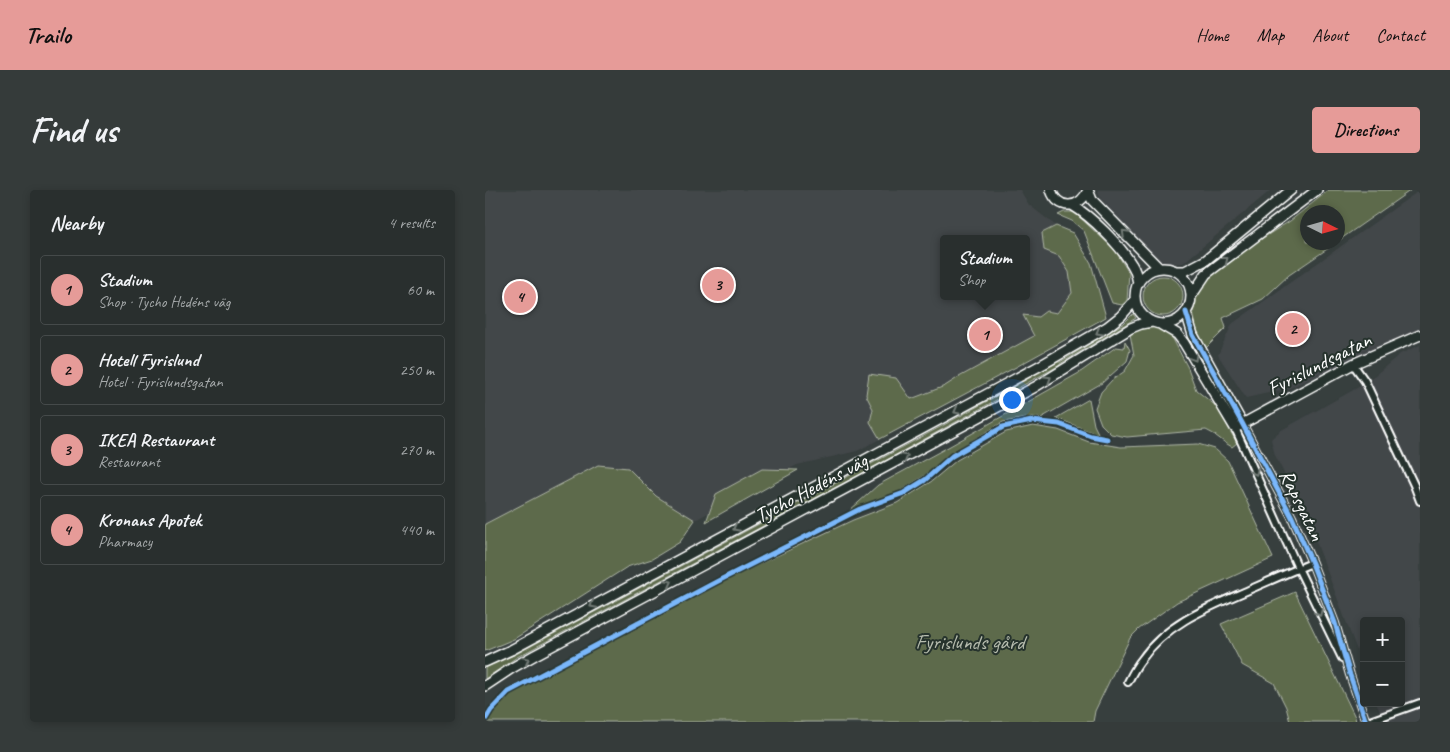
<!DOCTYPE html>
<html lang="en">
<head>
<meta charset="utf-8">
<style>
	:root { --surface:#292f2e; --page:#353b3a; --text:#f1f3f6; --muted:#a5a9aa; --line:#454a4a; --accent:#e69b98 }
	body { margin:0; font-family:Caveat,sans-serif; background:var(--page); color:var(--text) }
	.controls { position:absolute; right:15px; bottom:15px; display:grid; overflow:hidden; border-radius:5px; box-shadow:0 2px 8px #0003 }
	.controls button { width:45px; height:45px; display:grid; place-items:center; padding:0; border:0; border-bottom:1px solid var(--line); background:var(--surface); color:var(--text); font:25px sans-serif }
	.compass { position:absolute; left:815px; top:15px; width:45px; height:45px; border-radius:50%; background:var(--surface); box-shadow:0 2px 8px #0003; rotate:95deg }
	.you { position:absolute; left:526px; top:209px; width:18px; height:18px; margin:-12px; border:4px solid #fff; border-radius:50%; background:#1a73e8; box-shadow:0 0 0 8px #1a73e833 }
	.badge { display:grid; place-items:center; width:32px; height:32px; border-radius:50%; background:var(--accent); color:#111; font-size:16px; font-weight:700 }
	.pin { position:absolute; translate:-50% -50%; border:2px solid #fff; box-shadow:0 1px 5px #0006 }
	.popup { position:absolute; left:455px; top:45px; width:90px; height:65px; box-sizing:border-box; display:grid; place-content:center; border-radius:5px; background:var(--surface); filter:drop-shadow(0 1px 4px #0005); font-size:16px; white-space:nowrap; color:var(--muted) }
	.popup b { font-size:19px; color:var(--text) }
	.popup::after { content:''; position:absolute; left:50%; top:100%; margin-left:-10px; border:10px solid transparent; border-top-color:var(--surface) }
	.list { margin:0; padding:0; list-style:none }
	h2 { display:flex; justify-content:space-between; align-items:center; height:65px; margin:0; padding:0 20px; font-size:21px }
	h2 small { font-size:16px; font-weight:400; color:var(--muted) }
	.list li { display:grid; grid-template-columns:32px 1fr auto; gap:15px; align-items:center; box-sizing:border-box; height:70px; margin:0 10px 10px; padding:0 10px; border:1px solid var(--line); border-radius:5px }
	.list b { display:block; font-size:19px; white-space:nowrap }
	.list p { margin:0; font-size:16px; white-space:nowrap; color:var(--muted) }
	.list em { font-size:16px; font-style:normal; color:var(--muted) }
	.map { position:relative; flex:none; width:935px; height:532px; overflow:hidden; border-radius:5px }
	header { display:flex; align-items:center; gap:30px; box-sizing:border-box; height:70px; padding:0 25px; background:var(--accent); color:#111 }
	header strong { font-size:24px }
	nav { display:flex; gap:28px; margin-inline-start:auto; font-size:18px }
	.intro { display:flex; align-items:center; justify-content:space-between; box-sizing:border-box; height:120px; padding:0 30px }
	h1 { margin:0; font-size:35px }
	.button { padding:12px 22px; border-radius:5px; background:var(--accent); color:#111; font-size:18px; font-weight:700 }
	main { display:flex; gap:30px; padding:0 30px }
	aside { flex:1; background:var(--surface); border-radius:5px; box-shadow:0 2px 8px #0003 }
	.map>svg:first-child { display:block }
	.built { fill:#43474a; fill-rule:evenodd }
	.green { fill:#5d6b4c; stroke:#aeb5a6 }
	.lines { fill:none; stroke-linecap:round; stroke-linejoin:round }
	.street-casing { stroke:#fff; stroke-width:10 }
	.secondary-casing { stroke:#fff; stroke-width:12 }
	.street { stroke:#26332d; stroke-width:6 }
	.secondary { stroke:#26332d; stroke-width:9 }
	.cycleway-casing { stroke:#26332d; stroke-width:8 }
	.cycleway { stroke:#7ab7fb; stroke-width:5 }
	.oneway { stroke:#727a76 }
	.labels { text-anchor:middle; dominant-baseline:central; stroke-width:4; stroke-linejoin:round; paint-order:stroke }
	.street-label { font-size:21px; fill:#fff; stroke:#26332d }
	.park-label { font-size:21px; fill:#b6bcae; stroke:#26332d }
</style>
</head>
<body>
<header>
<strong>Trailo</strong>
<nav><a>Home</a><a>Map</a><a>About</a><a>Contact</a></nav>
</header>
<div class="intro"><h1>Find us</h1><a class="button">Directions</a></div>
<main>
<aside>
<h2>Nearby<small>4 results</small></h2>
<ul class="list">
<li><span class="badge">1</span><div><b>Stadium</b><p>Shop · Tycho Hedéns väg</p></div><em>60 m</em></li>
<li><span class="badge">2</span><div><b>Hotell Fyrislund</b><p>Hotel · Fyrislundsgatan</p></div><em>250 m</em></li>
<li><span class="badge">3</span><div><b>IKEA Restaurant</b><p>Restaurant</p></div><em>270 m</em></li>
<li><span class="badge">4</span><div><b>Kronans Apotek</b><p>Pharmacy</p></div><em>440 m</em></li>
</ul>
</aside>
<div class="map">
<svg width="935" height="532" viewBox="0 0 935 532">
	<rect width="100%" height="100%" fill="#373f3e"/>
	<filter id="ink" filterUnits="userSpaceOnUse"><feTurbulence type="fractalNoise" baseFrequency=".02" numOctaves="2"/><feDisplacementMap in="SourceGraphic" scale="10" xChannelSelector="R" yChannelSelector="G"/><feConvolveMatrix kernelMatrix="1 2 1 2 8 2 1 2 1" color-interpolation-filters="sRGB"/></filter>
	<g filter="url(#ink)">
		<!-- built -->
		<path class="built" d="M 0,0 L 535,0 L 544,15 L 571,36 L 588,43 L 606,73 L 621,127 L 531,177 L 372,261 L 312,275 L 210,330 L 171,306 L 143,278 L 113,275 L 0,334 ZM 459,49 L 541,49 L 541,106 L 459,106 Z
			M 613,0 L 786,0 L 698,73 L 684,74 L 673,70 L 615,8 Z
			M 935,0 L 935,140 L 805,198 L 761,208 L 733,165 L 747,134 Z
			M 935,155 L 935,532 L 900,532 L 891,513 L 916,513 L 916,431 L 879,431 L 879,479 L 826,338 L 790,265 L 786,249 L 795,241 L 881,193 L 915,164 Z"/>
		<!-- green -->
		<path class="green" d="M 844,0 L 926,0 L 853,51 L 852,22 L 822,22 L 822,52 L 851,53 L 804,85 L 778,109 L 738,128 L 741,138 L 721,158 L 711,138 L 708,121 L 710,107 L 723,87 L 749,66 L 805,31 Z
			M 579,22 L 589,22 L 630,60 L 644,83 L 642,111 L 637,115 L 627,113 L 599,41 L 587,31 L 573,25 Z
			M 571,36 L 588,43 L 606,73 L 621,127 L 531,177 L 395,249 L 385,232 L 388,219 L 381,205 L 384,184 L 411,188 L 426,209 L 460,196 L 474,187 L 549,146 L 538,125 L 553,127 L 561,121 L 572,123 L 587,103 L 584,82 L 574,66 L 559,60 L 557,43 Z
			M658 106a20 20 0 1 1 40 0a20 20 0 1 1-40 0Z
			M 648,124 L 651,128 L 575,174 L 575,175 L 385,279 L 32,467 L 0,489 L 0,477 L 31,464 L 457,236 L 573,172 L 575,172 L 639,133 Z
			M 667,137 L 678,140 L 688,149 L 703,178 L 711,200 L 731,216 L 752,253 L 747,257 C 737,252 731,244 721,240 L 642,247 L 626,244 L 616,234 L 610,218 L 616,202 L 627,190 L 640,181 L 649,165 L 645,144 L 653,138 Z
			M 640,151 L 645,160 L 642,171 L 617,193 L 556,228 L 547,227 L 518,232 L 463,265 L 442,284 L 412,303 L 364,321 L 393,295 L 465,256 L 594,183 L 631,157 L 639,158 Z
			M 604,209 L 609,235 L 614,245 L 571,228 Z
			M 548,236 L 573,240 L 604,252 L 636,257 L 713,254 L 730,259 L 743,271 L 788,368 L 692,412 L 654,439 L 645,448 L 610,521 L 608,532 L 0,532 C 3,520 15,511 23,502 L 196,411 L 368,330 L 412,313 L 447,291 L 472,270 L 521,242 Z
			M 113,275 L 143,278 L 171,306 L 210,330 L 195,352 L 167,369 L 142,377 L 29,449 L 0,461 L 0,334 Z
			M 277,279 L 313,280 L 221,332 L 231,304 Z
			M 810,402 L 870,527 L 871,532 L 805,532 L 801,517 L 789,493 L 757,475 L 736,434 Z"/>
		<g class="lines">
			<defs>
				<path id="street" d="M 868,174 L 880,191 L 929,295 L 935,311
					M 757,233 L 807,327 L 827,373 L 850,433 L 865,485 L 881,532
					M 750,238 L 813,378 L 857,468
					M 643,492 C 647,484 651,476 657,469 C 681,434 722,418 759,402 C 782,392 804,382 827,373
					M 882,532 L 935,513"/>
				<path id="secondary" d="M 566,0 C 573,21 595,19 603,0
					M 603,0 L 607,10 L 674,78
					M 587,15 C 607,27 635,55 647,75 C 651,81 652,87 653,94
					M650 106a28 28 0 1 1 56 0a28 28 0 1 1-56 0Z
					M 691,81 L 700,81 L 721,70 L 806,0
					M 707,105 L 721,84 L 832,0
					M 701,122 L 708,145 L 757,233
					M 675,134 L 692,144 L 699,153 L 750,238 L 868,174 L 935,145
					M 0,472 L 26,460 L 558,174 L 622,137 L 636,126 L 650,110
					M 0,496 L 27,478 L 50,465 L 550,197 L 646,138 L 656,134 L 667,132"/>
			</defs>
			<!-- street casing -->
			<use href="#street" class="street-casing"/>
			<!-- secondary casing -->
			<use href="#secondary" class="secondary-casing"/>
			<!-- street -->
			<use href="#street" class="street"/>
			<!-- secondary -->
			<use href="#secondary" class="secondary"/>
			<defs>
				<path id="cycleway" d="M 701,122 L 708,145 L 757,233 L 807,327 L 827,373 L 850,433 L 865,485 L 881,532
					M 0,530 L 6,520 L 23,502 L 235,390 L 336,339 L 375,319 L 419,303 L 440,290 L 467,266 L 518,237 L 547,231 L 574,234 L 606,246 L 622,249"/>
			</defs>
			<!-- cycleway casing -->
			<use href="#cycleway" class="cycleway-casing"/>
			<!-- cycleway -->
			<use href="#cycleway" class="cycleway"/>
		</g>
		<!-- one-way arrows -->
		<defs><path id="oneway-chevron" d="M-2-3.5L2.5 0L-2 3.5" fill="none" stroke-width="1.6" stroke-linecap="round" stroke-linejoin="round" transform="scale(1.25)"/></defs>
		<g class="oneway">
			<use href="#oneway-chevron" transform="translate(640 43) rotate(-135)"/>
			<use href="#oneway-chevron" transform="translate(740 70) rotate(-38)"/>
			<use href="#oneway-chevron" transform="translate(614 142) rotate(150)"/>
			<use href="#oneway-chevron" transform="translate(709 168) rotate(59)"/>
			<use href="#oneway-chevron" transform="translate(563 189) rotate(-32)"/>
			<use href="#oneway-chevron" transform="translate(472 221) rotate(152)"/>
			<use href="#oneway-chevron" transform="translate(420 267) rotate(-29)"/>
			<use href="#oneway-chevron" transform="translate(770 282) rotate(66)"/>
			<use href="#oneway-chevron" transform="translate(251 338) rotate(152)"/>
			<use href="#oneway-chevron" transform="translate(184 393) rotate(-28)"/>
			<use href="#oneway-chevron" transform="translate(108 415) rotate(152)"/>
			<use href="#oneway-chevron" transform="translate(834 423) rotate(65)"/>
			<use href="#oneway-chevron" transform="translate(41 470) rotate(-29)"/>
		</g>
	</g>
	<g class="labels">
		<!-- street labels -->
		<g class="street-label">
			<text transform="translate(834 174) rotate(-27)">Fyrislundsgatan</text>
			<text transform="translate(326 298) rotate(-28)">Tycho Hedéns väg</text>
			<text transform="translate(817 315) rotate(64)">Rapsgatan</text>
		</g>
		<!-- park labels -->
		<g class="park-label">
			<text x="485" y="452">Fyrislunds gård</text>
		</g>
	</g>
</svg>
<div class="controls">
<button>+</button>
<button>−</button>
</div>
<svg class="compass" viewBox="-18 -18 36 36"><path d="M0-13l5 13h-10z" fill="#e53935"/><path d="M0 13l5-13h-10z" fill="#a5a9aa"/></svg>
<div class="you"></div>
<div class="pin badge" style="left:500px;top:145px">1</div>
<div class="popup"><b>Stadium</b>Shop</div>
<div class="pin badge" style="left:808px;top:139px">2</div>
<div class="pin badge" style="left:233px;top:95px">3</div>
<div class="pin badge" style="left:35px;top:107px">4</div>
</div>
</main>
</body>
</html>
